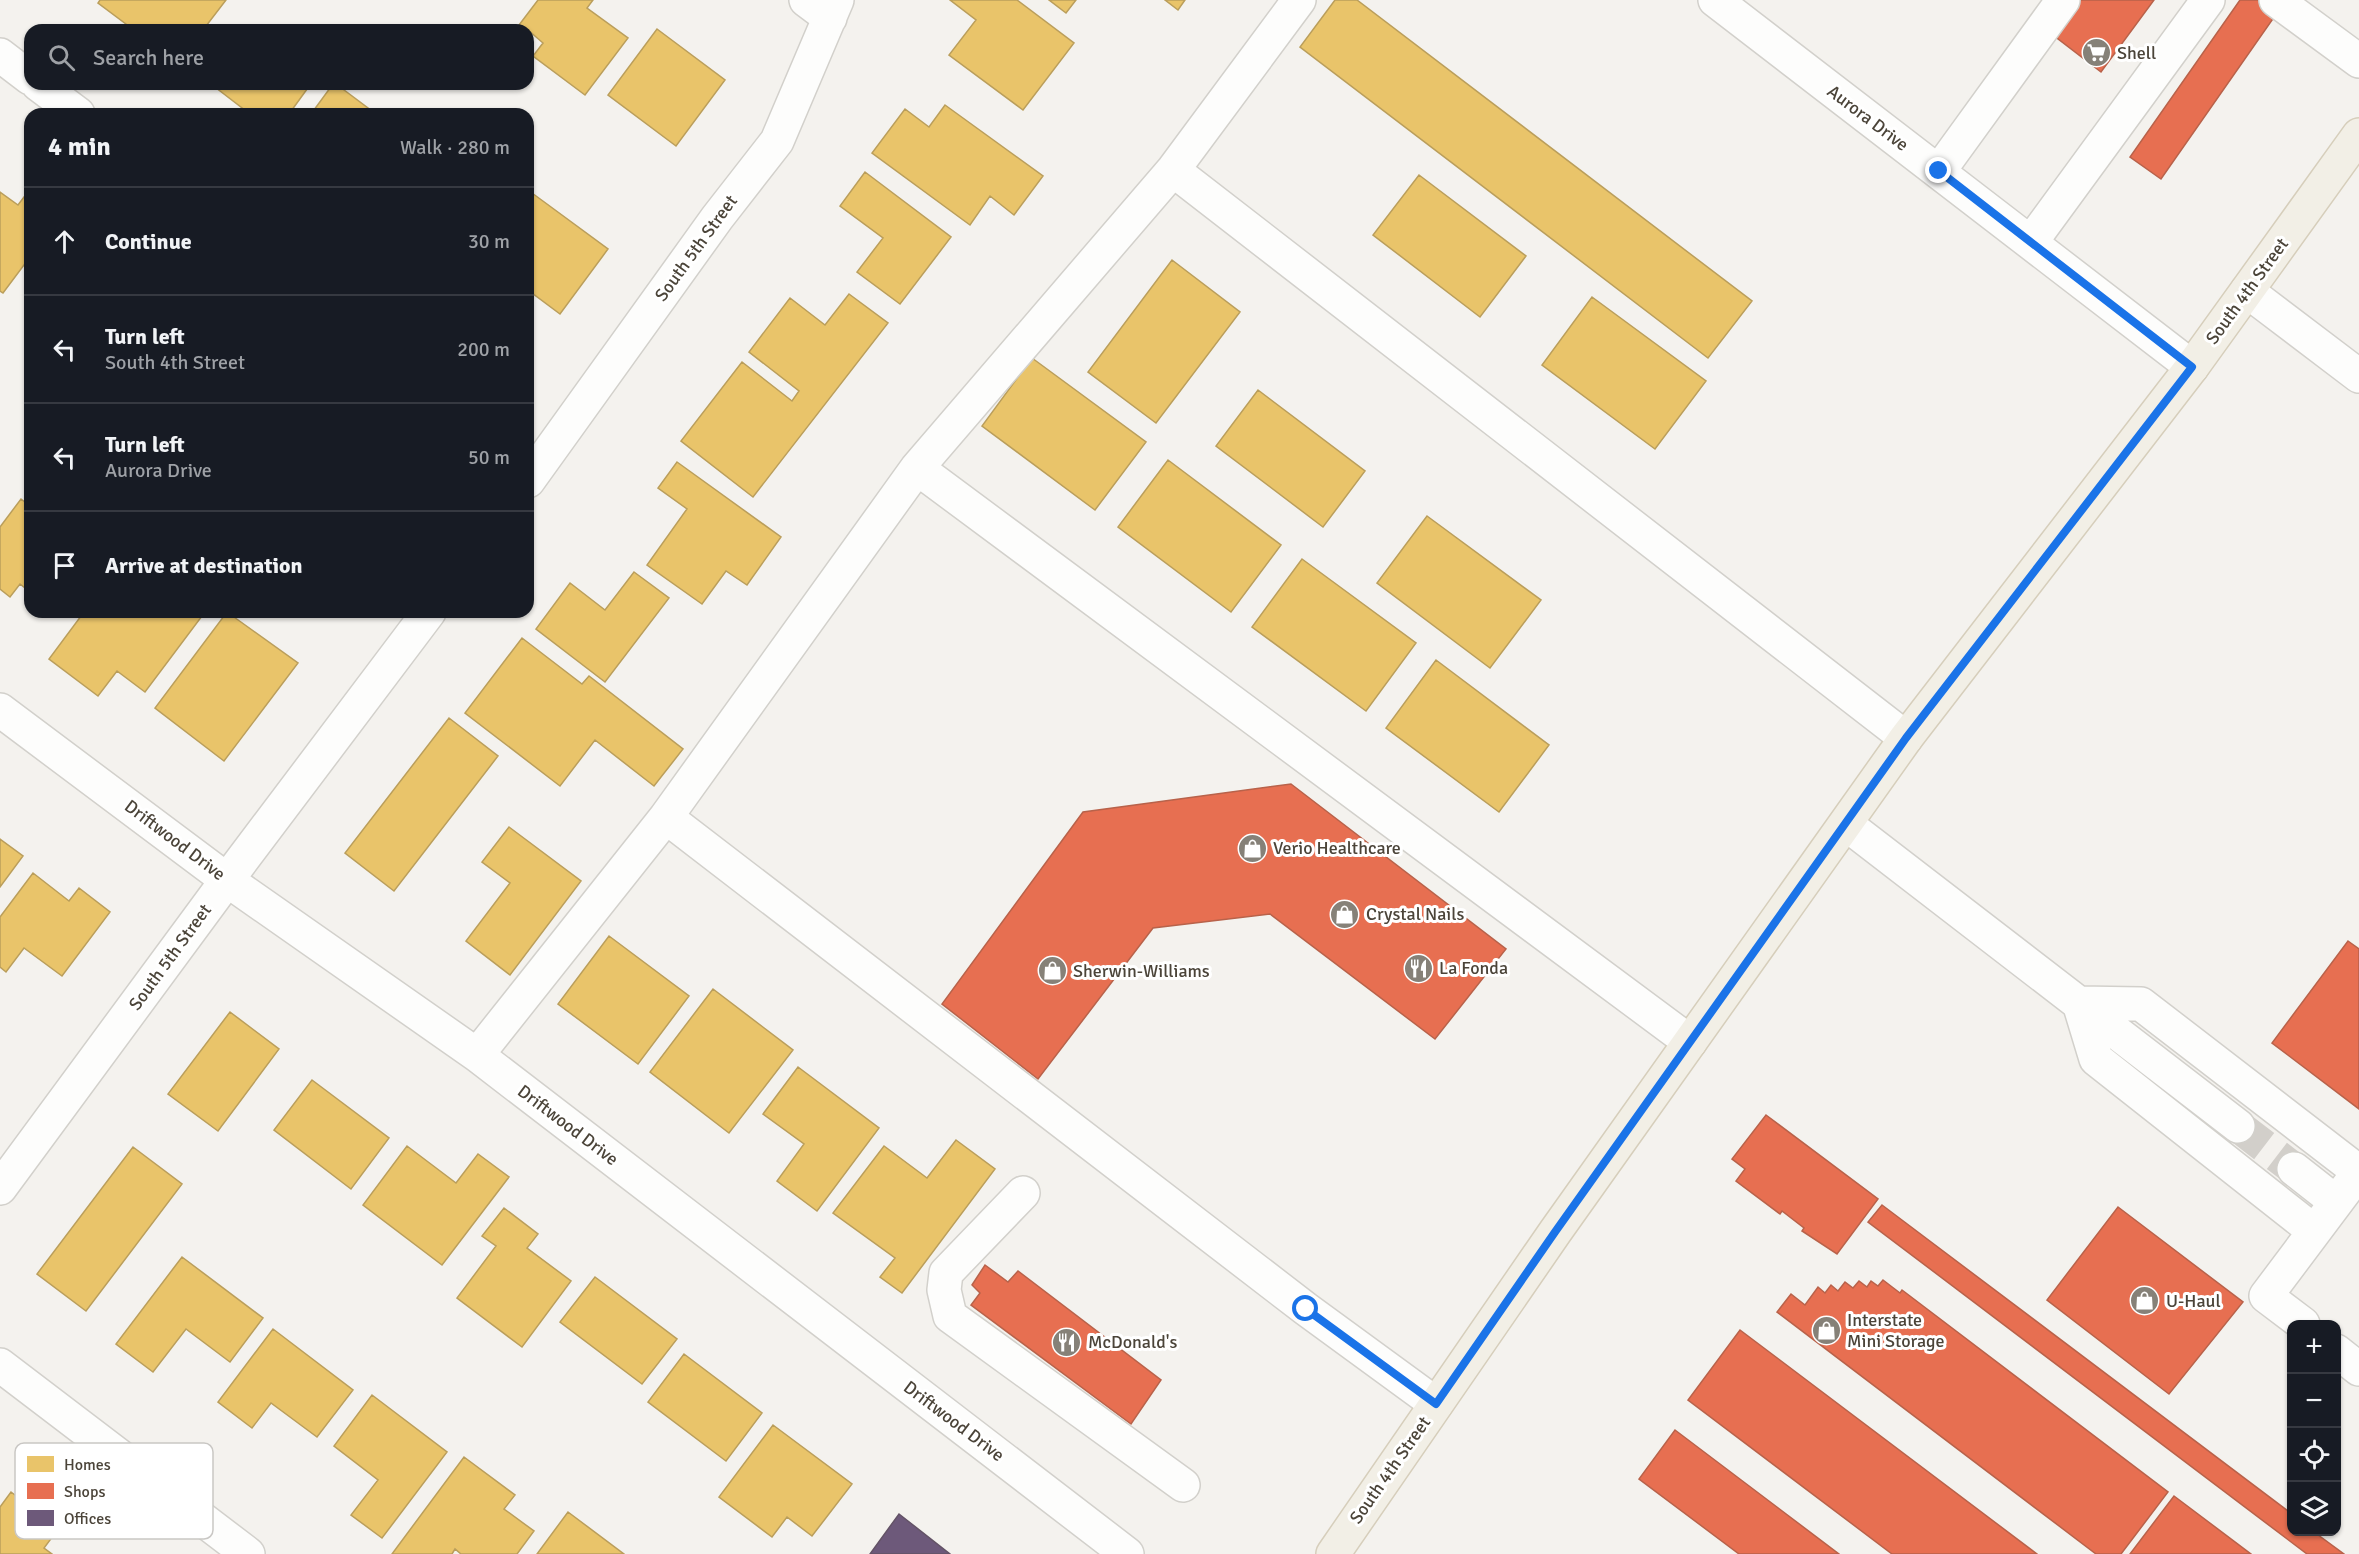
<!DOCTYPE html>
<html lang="en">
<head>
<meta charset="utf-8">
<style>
	:root { --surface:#171b24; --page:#20242c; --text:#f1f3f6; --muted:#9ea1a6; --line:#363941 }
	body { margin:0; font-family:Signika,sans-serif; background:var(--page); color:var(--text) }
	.controls { position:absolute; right:18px; bottom:18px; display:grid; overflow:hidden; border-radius:12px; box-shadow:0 2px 4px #0004 }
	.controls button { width:54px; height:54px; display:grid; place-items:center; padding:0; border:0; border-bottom:2px solid var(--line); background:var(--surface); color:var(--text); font:30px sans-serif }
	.stop { position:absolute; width:18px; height:18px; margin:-14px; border:4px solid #1a73e8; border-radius:50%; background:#fff }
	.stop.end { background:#1a73e8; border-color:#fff; box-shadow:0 2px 6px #0008 }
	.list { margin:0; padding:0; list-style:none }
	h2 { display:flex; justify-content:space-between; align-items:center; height:78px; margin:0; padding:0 24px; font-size:26px }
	h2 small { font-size:20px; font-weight:400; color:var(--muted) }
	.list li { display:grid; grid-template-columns:39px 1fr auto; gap:18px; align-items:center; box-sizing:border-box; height:108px; padding:0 24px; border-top:2px solid var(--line) }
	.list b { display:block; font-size:22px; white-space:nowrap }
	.list p { margin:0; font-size:20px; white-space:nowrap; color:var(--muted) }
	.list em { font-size:20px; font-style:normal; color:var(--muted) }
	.icon { flex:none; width:33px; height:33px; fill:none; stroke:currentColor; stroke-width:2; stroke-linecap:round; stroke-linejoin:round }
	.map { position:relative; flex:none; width:2359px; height:1554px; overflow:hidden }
	.search { position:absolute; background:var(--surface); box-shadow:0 2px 4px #0004; left:24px; top:24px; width:510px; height:66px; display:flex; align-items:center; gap:15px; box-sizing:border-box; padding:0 21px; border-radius:18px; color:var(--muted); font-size:22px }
	.panel { position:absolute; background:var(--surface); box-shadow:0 2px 4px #0004; left:24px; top:108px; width:510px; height:510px; border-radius:18px }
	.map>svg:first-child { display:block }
	.homes { fill:#e9c46a; stroke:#ba9e5b; stroke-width:1.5 }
	.shops { fill:#e76f51; stroke:#b8624a; stroke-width:1.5 }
	.offices { fill:#6d597a; stroke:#635366; stroke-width:1.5 }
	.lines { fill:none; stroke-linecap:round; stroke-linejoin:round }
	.minor-tunnel { stroke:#d2cfca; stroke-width:33; stroke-dasharray:33 16; stroke-linecap:butt }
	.minor-casing { stroke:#d2d0cb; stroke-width:36 }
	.major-casing { stroke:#d6cebb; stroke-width:36 }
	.minor { stroke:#fdfdfc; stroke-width:33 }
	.major { stroke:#f2efe6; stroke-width:33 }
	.route { stroke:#1a73e8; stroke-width:8 }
	.labels { text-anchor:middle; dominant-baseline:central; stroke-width:6; stroke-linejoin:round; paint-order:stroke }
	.poi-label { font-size:18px; fill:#4b4439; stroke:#fff; text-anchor:start }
	.street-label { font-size:18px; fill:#4b4439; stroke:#fff }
	.key { fill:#fff; stroke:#c9c7c4; stroke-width:1.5 }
	.key-label { font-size:16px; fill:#4b4439 }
</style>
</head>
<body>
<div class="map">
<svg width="2359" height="1554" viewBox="0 0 2359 1554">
	<rect width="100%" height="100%" fill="#f4f2ee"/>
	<!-- homes -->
	<path class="homes" d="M 100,0 L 226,0 L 203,30 L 134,30 L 98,3 Z
		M 538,0 L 593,0 L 587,8 L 628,38 L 585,95 L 533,56 L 543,43 L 528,30 L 519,25 Z
		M 950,0 L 1017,0 L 1074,43 L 1023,110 L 949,55 L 976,20 Z
		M 1049,0 L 1076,0 L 1066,13 Z
		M 1165,0 L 1185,0 L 1178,10 Z
		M 1335,0 L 1357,0 L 1752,301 L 1708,358 L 1300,47 Z
		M 657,29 L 725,80 L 676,146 L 608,95 Z
		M 211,84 L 308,84 L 310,85 L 289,114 L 250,114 Z
		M 333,84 L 336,84 L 376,114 L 311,114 Z
		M 945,105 L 1043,176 L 1014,215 L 990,196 L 970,225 L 872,153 L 905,109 L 929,127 Z
		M 865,172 L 951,237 L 900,304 L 857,272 L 883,238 L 840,206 Z
		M 1419,175 L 1526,256 L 1480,317 L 1373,235 Z
		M 0,192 L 18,205 L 27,193 L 30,195 L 30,257 L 3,293 L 0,291 Z
		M 532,193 L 608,249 L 560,314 L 528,290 L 528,198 Z
		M 1172,260 L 1240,312 L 1156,423 L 1088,372 Z
		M 849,294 L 888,323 L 753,497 L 681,441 L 742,362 L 792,401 L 799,391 L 749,352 L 790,298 L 825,325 Z
		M 1592,297 L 1706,381 L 1655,449 L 1542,365 Z
		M 1032,358 L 1146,442 L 1095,510 L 982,426 Z
		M 1258,390 L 1365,471 L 1323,527 L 1216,446 Z
		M 1168,460 L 1281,545 L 1231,612 L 1118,527 Z
		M 677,462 L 781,537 L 747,585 L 726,571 L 702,604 L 647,565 L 687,509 L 658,488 Z
		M 21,499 L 30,506 L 30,592 L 20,584 L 10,597 L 0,589 L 0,527 Z
		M 1427,516 L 1541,600 L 1490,668 L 1377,583 Z
		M 1302,559 L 1416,643 L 1366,711 L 1252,627 Z
		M 634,572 L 669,598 L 605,682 L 536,629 L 570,583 L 605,610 Z
		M 84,612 L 205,612 L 145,692 L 117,671 L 98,696 L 49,659 Z
		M 227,612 L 298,663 L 224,761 L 155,708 Z
		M 522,638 L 582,684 L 589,676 L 683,749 L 654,786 L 595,740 L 560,786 L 465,713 Z
		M 1436,660 L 1549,745 L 1499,812 L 1386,728 Z
		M 449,718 L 498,756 L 394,891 L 345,853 Z
		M 509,827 L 581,881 L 510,975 L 466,941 L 510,883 L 482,862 Z
		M 0,839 L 23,856 L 0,887 Z
		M 33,873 L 69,901 L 79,888 L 110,912 L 62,976 L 24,948 L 6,972 L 0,967 L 0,917 Z
		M 609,936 L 689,996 L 638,1064 L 558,1004 Z
		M 713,989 L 793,1050 L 729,1133 L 650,1072 Z
		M 230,1012 L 279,1049 L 218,1131 L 168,1094 Z
		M 798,1067 L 879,1128 L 817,1211 L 777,1181 L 804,1144 L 763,1114 Z
		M 312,1080 L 389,1138 L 351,1189 L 274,1130 Z
		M 956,1140 L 995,1169 L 902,1293 L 880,1277 L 895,1258 L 833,1213 L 884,1146 L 927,1178 Z
		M 407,1146 L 456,1183 L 478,1154 L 509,1177 L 442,1265 L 363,1205 Z
		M 133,1147 L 182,1184 L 86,1311 L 37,1274 Z
		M 504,1208 L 538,1234 L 527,1248 L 571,1281 L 522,1347 L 457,1298 L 496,1246 L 482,1236 Z
		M 182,1257 L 263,1318 L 230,1362 L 186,1329 L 153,1372 L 116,1344 Z
		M 595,1277 L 677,1339 L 642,1384 L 560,1322 Z
		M 273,1329 L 353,1390 L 317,1437 L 271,1403 L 252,1428 L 218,1402 Z
		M 684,1354 L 762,1413 L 726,1461 L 648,1402 Z
		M 372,1395 L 447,1452 L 382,1538 L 351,1515 L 378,1480 L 334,1446 Z
		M 773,1425 L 852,1484 L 812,1536 L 787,1517 L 772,1537 L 719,1497 Z
		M 464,1457 L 515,1495 L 504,1509 L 534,1531 L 517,1554 L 461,1554 L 455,1549 L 452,1554 L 392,1554 Z
		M 11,1492 L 59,1528 L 44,1548 L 52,1554 L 0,1554 L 0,1507 Z
		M 568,1512 L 624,1554 L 537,1554 Z"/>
	<!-- shops -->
	<path class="shops" d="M 2078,0 L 2154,0 L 2101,72 L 2053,35 Z
		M 2240,0 L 2258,0 L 2277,13 L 2161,179 L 2130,157 Z
		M 1291,784 L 1506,949 L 1435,1039 L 1270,914 L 1153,928 L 1038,1079 L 942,1004 L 1083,812 Z
		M 2348,941 L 2359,949 L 2359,1109 L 2272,1043 Z
		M 1766,1115 L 1878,1199 L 1837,1254 L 1802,1231 L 1804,1228 L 1782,1211 L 1780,1214 L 1736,1181 L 1745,1169 L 1732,1159 Z
		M 1882,1205 L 2292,1514 L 2292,1532 L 2314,1532 L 2344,1554 L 2307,1554 L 1868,1222 Z
		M 2118,1207 L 2243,1302 L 2169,1394 L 2047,1300 Z
		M 985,1265 L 1008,1282 L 1018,1271 L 1161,1380 L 1131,1424 L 971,1305 L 980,1293 L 972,1285 Z
		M 1883,1280 L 1900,1293 L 1902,1290 L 2168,1492 L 2121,1554 L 2096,1554 L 1777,1312 L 1791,1294 L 1805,1305 L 1818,1287 L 1825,1293 L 1831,1285 L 1838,1291 L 1845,1282 L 1853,1288 L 1859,1281 L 1867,1287 L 1871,1281 L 1878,1286 Z
		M 1740,1330 L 2037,1554 L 1892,1554 L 1688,1400 Z
		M 1675,1430 L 1839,1554 L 1739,1554 L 1639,1479 Z
		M 2174,1496 L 2251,1554 L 2130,1554 Z"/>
	<!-- offices -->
	<path class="offices" d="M 899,1514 L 950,1554 L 870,1554 Z"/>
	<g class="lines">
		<!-- minor-tunnel -->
		<path class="minor-tunnel" d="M 2238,1126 L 2294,1169"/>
		<defs>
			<path id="minor" d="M 806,0 L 830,18
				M 1715,0 L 2192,367
				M 2276,0 L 2359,61
				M 0,55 L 30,78
				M 38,84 L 78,114
				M 1173,170 L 1906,738
				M 1939,171 L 2063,0
				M 2031,242 L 2208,0
				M 2247,291 L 2359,376
				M 917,468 L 1690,1042
				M 528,481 L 717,218 L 777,141 L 837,0
				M 0,710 L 227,880 L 477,1055 L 1127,1554
				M 666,817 L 917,468 L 1173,170 L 1299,0
				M 1846,824 L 2238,1126
				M 2079,1003 L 2141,1004 L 2359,1172 L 2266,1296 L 2303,1324
				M 2079,1003 L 2096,1059 L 2314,1231
				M 477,1055 L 666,817 L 1306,1309 L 1436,1404
				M 2294,1169 L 2336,1202
				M 0,1188 L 227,880 L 429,612
				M 1023,1193 L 946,1273 L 944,1290 L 950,1316 L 1183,1485
				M 2336,1351 L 2359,1369
				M 0,1365 L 248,1554"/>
			<path id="major" d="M 1333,1554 L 1555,1232 L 1906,738 L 2192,367 L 2359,135"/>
		</defs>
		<!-- minor casing -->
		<use href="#minor" class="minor-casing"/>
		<!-- major casing -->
		<use href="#major" class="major-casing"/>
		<!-- minor -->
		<use href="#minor" class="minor"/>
		<!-- major -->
		<use href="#major" class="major"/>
	</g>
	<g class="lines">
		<!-- route -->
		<path class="route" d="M 1306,1309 L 1436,1404 L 1555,1232 L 1906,738 L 2192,367 L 1939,171"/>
	</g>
	<!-- icons -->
	<defs>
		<symbol id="supermarket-disc" viewBox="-11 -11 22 22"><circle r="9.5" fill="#868178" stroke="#fff"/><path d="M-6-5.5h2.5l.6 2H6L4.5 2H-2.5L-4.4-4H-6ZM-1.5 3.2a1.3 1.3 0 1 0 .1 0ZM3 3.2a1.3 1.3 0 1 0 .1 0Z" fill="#fff"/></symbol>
		<symbol id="shop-disc" viewBox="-11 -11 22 22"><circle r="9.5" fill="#868178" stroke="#fff"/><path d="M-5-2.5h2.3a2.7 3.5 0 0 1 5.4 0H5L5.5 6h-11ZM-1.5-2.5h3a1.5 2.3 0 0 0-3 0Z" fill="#fff"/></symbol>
		<symbol id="restaurant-disc" viewBox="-11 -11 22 22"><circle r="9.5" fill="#868178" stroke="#fff"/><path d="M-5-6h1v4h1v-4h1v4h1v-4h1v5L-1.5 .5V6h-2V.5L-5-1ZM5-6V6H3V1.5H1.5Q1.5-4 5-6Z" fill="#fff"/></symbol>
	</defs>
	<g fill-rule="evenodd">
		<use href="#supermarket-disc" x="2080" y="36" width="33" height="33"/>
		<use href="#shop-disc" x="1236" y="832" width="33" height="33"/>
		<use href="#shop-disc" x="1328" y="898" width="33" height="33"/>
		<use href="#restaurant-disc" x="1402" y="952" width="33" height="33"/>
		<use href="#shop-disc" x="1036" y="954" width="33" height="33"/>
		<use href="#shop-disc" x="2128" y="1284" width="33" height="33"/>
		<use href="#shop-disc" x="1810" y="1314" width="33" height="33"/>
		<use href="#restaurant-disc" x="1050" y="1326" width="33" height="33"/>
	</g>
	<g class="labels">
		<!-- poi labels -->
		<g class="poi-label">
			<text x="2117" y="53">Shell</text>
			<text x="1273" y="848">Verio Healthcare</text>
			<text x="1366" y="914">Crystal Nails</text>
			<text x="1439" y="968">La Fonda</text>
			<text x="1073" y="971">Sherwin-Williams</text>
			<text x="2166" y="1301">U-Haul</text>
			<text x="1847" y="1320">Interstate<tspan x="1847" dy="21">Mini Storage</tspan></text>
			<text x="1088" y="1342">McDonald's</text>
		</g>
		<!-- street labels -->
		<g class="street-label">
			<text transform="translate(1868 118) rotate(37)">Aurora Drive</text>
			<text transform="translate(696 248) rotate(-54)">South 5th Street</text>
			<text transform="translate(2247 291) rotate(-54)">South 4th Street</text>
			<text transform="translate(175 840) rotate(37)">Driftwood Drive</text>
			<text transform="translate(170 957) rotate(-54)">South 5th Street</text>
			<text transform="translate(568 1125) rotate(37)">Driftwood Drive</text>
			<text transform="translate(954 1421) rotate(37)">Driftwood Drive</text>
			<text transform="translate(1390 1470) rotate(-55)">South 4th Street</text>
		</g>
	</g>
	<!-- legend -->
	<rect x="15" y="1443" width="198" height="96" rx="9" class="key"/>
	<rect x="27" y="1456" width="27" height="16" fill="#e9c46a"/>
	<rect x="27" y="1483" width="27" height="16" fill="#e76f51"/>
	<rect x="27" y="1510" width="27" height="16" fill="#6d597a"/>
	<g class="key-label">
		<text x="64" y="1470">Homes</text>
		<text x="64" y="1497">Shops</text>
		<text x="64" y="1524">Offices</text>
	</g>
</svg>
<div class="controls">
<button>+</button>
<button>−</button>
<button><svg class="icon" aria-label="locate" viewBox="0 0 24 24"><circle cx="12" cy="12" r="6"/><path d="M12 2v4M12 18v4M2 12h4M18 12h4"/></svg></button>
<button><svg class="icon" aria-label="layers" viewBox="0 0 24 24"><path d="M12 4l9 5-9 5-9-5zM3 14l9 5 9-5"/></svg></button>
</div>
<div class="stop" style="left:1306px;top:1309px"></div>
<div class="stop end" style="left:1939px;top:171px"></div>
<div class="search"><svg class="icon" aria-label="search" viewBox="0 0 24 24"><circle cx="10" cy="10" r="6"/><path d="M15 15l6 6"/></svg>Search here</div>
<section class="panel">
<h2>4 min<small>Walk · 280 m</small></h2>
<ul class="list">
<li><svg class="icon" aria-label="ahead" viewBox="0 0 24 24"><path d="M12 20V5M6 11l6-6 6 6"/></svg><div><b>Continue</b></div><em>30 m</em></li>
<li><svg class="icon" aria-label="left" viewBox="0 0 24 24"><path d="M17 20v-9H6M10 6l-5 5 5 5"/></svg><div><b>Turn left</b><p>South 4th Street</p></div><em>200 m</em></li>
<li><svg class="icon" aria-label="left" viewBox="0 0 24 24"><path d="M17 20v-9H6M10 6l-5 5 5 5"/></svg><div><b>Turn left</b><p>Aurora Drive</p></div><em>50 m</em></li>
<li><svg class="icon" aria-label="arrive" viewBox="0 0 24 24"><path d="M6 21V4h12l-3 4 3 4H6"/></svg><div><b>Arrive at destination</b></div></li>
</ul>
</section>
</div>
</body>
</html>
